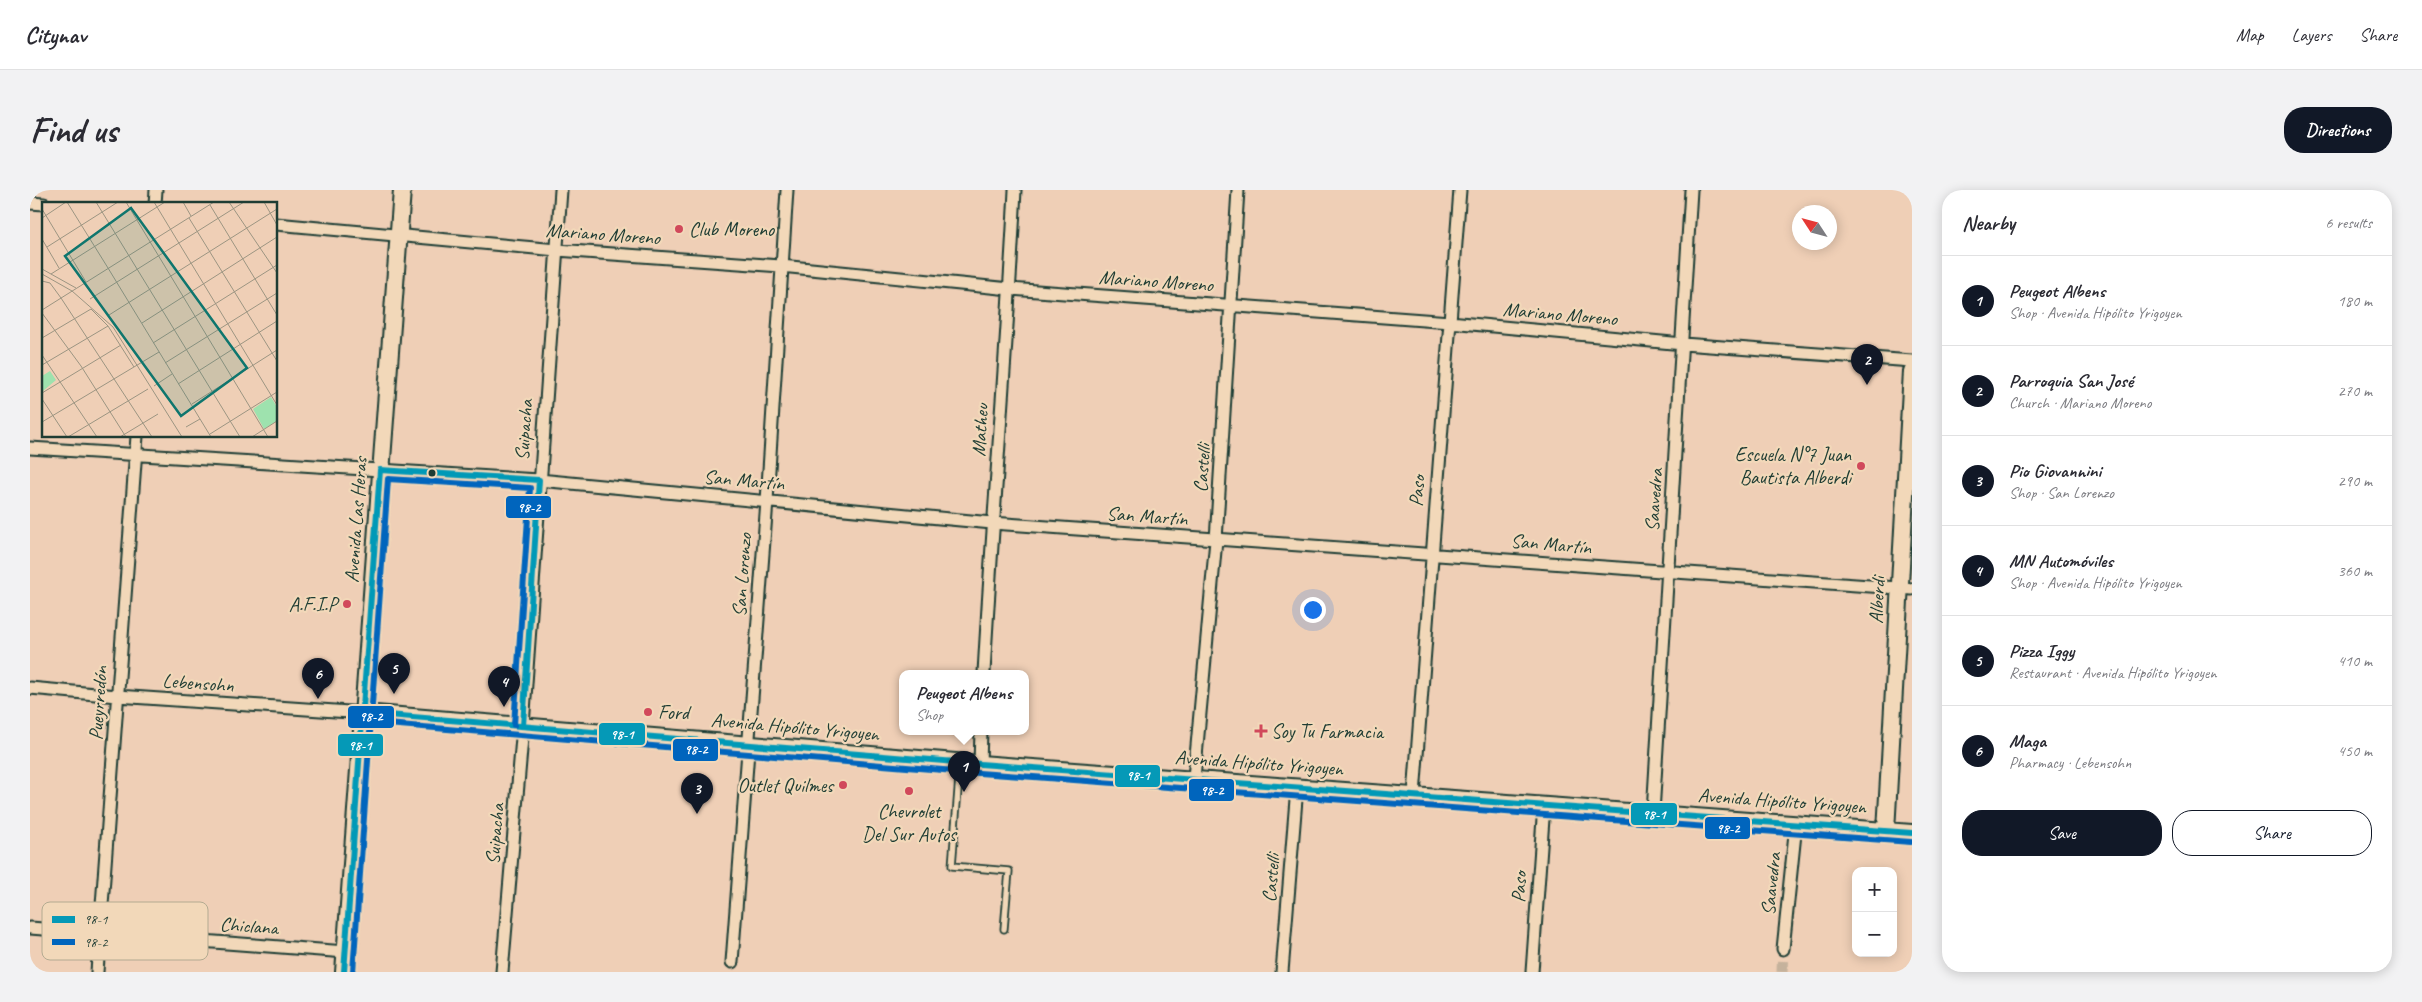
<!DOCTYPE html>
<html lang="en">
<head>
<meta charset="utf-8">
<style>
	:root { --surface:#fff; --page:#f2f2f3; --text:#2b2b33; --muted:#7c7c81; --line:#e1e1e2; --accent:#111827 }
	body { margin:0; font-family:Caveat,sans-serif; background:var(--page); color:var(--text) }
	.controls { position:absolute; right:15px; bottom:15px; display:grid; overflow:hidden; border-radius:10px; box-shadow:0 2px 12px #0003 }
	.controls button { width:45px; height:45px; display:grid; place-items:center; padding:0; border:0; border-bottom:1px solid var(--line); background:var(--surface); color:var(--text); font:25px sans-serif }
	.compass { position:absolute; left:1762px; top:15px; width:45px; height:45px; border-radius:50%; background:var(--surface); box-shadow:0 2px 12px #0003; rotate:306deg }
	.you { position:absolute; left:1282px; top:419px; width:18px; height:18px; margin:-12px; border:4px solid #fff; border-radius:50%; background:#1a73e8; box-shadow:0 0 0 8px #1a73e833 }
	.badge { display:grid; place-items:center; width:32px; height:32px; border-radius:50%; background:var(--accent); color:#fff; font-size:16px; font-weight:700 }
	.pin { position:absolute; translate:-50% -41px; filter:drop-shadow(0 1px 2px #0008) }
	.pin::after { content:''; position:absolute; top:26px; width:18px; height:15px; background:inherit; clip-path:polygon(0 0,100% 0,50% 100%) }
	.popup { position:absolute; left:869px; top:480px; width:130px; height:65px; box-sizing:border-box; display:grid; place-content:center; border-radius:10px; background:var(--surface); filter:drop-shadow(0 1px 4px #0005); font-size:16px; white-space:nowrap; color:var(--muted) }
	.popup b { font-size:19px; color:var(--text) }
	.popup::after { content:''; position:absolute; left:50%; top:100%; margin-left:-10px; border:10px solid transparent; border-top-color:var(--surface) }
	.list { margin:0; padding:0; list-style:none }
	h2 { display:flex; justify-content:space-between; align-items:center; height:65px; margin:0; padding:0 20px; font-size:21px }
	h2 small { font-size:16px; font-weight:400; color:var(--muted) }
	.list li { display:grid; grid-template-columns:32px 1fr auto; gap:15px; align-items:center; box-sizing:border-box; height:90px; padding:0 20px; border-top:1px solid var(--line) }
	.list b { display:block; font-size:19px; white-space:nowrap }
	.list p { margin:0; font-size:16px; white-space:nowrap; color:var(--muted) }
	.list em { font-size:16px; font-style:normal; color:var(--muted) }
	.actions { display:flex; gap:10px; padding:15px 20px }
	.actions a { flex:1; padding:11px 0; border:1px solid var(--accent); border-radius:20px; text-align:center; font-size:18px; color:var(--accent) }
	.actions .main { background:var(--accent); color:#fff }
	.map { position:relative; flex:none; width:1882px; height:782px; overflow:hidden; border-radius:20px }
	header { display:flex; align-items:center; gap:30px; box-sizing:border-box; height:70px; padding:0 25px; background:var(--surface); border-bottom:1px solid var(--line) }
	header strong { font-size:24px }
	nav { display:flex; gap:28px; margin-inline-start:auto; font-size:18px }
	.intro { display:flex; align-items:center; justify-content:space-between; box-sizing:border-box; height:120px; padding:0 30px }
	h1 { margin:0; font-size:35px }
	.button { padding:12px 22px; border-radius:20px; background:var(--accent); color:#fff; font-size:18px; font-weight:700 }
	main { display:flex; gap:30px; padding:0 30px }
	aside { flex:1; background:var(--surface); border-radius:20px; box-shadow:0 2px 12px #0003 }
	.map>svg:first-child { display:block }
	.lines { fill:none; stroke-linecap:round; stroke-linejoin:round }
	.street-tunnel { stroke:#c5b29c; stroke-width:11; stroke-dasharray:11 5.5; stroke-linecap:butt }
	.lane-casing { stroke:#1f3d34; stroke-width:9 }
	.street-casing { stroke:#1f3d34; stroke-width:15 }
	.secondary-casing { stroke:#1f3d34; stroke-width:20 }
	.lane { stroke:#f2d8b9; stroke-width:5.5 }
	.street { stroke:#f2d8b9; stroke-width:11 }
	.secondary { stroke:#f2d8b9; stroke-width:16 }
	.bus-1-casing { stroke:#f2d8b9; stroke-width:10 }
	.bus-2-casing { stroke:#f2d8b9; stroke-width:10 }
	.bus-1 { stroke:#0599b7; stroke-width:6 }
	.bus-2 { stroke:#0065bd; stroke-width:6 }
	.poi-dot { fill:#d1495b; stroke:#f2d8b9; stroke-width:2 }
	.bus-dot { fill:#1f3d34; stroke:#f2d8b9; stroke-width:2 }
	.labels { text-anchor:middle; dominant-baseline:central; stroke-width:4.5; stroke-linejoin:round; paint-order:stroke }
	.poi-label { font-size:20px; fill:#1f3d34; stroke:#f2d8b9; text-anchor:start }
	.street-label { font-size:20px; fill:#1f3d34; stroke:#f2d8b9 }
	.inset-road { fill:none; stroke:#9c9582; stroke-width:1 }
	.view { fill:#0f766e; fill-opacity:0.15; stroke:#0f766e; stroke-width:2.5 }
	.inset-edge { fill:none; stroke:#1f3d34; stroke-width:2.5 }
	.key { fill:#f2d8b9; stroke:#b3aa91; stroke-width:1 }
	.key-label { font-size:14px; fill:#1f3d34 }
	.line-badge { stroke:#f2d8b9; stroke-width:2 }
	.badge-label { font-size:14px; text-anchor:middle; font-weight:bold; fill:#fff }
</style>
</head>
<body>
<header>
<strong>Citynav</strong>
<nav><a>Map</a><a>Layers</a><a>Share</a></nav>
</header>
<div class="intro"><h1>Find us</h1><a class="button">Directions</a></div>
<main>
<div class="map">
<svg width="1882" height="782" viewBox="0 0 1882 782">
	<rect width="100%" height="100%" fill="#efcfb6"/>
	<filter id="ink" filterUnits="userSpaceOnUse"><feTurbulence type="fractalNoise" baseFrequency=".02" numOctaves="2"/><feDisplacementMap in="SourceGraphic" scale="10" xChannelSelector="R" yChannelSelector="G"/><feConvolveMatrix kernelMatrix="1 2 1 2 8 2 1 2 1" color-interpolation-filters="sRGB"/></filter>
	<g filter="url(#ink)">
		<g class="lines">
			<!-- street-tunnel -->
			<path class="street-tunnel" d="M 1752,782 L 1753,759"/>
			<defs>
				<path id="lane" d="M 930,575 L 922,676 L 979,681 L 974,739"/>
				<path id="street" d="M 0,13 L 14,14
					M 125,14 L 126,0
					M 246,34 L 527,60 L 751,76 L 980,99 L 1420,132 L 1653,154 L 1882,171
					M 0,258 L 509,290 L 962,333 L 1882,399
					M 954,483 C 963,322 977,161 985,0
					M 0,498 L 87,506 L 334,523
					M 950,574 L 951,541
					M 1164,588 L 1186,350 L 1208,0
					M 1384,605 L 1430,0
					M 1623,623 L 1661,0
					M 0,738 L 316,762
					M 1753,759 L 1766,634
					M 702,772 L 737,311 L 757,0
					M 67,782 L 107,246
					M 472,782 L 493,536 L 531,0
					M 1252,782 L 1267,597
					M 1502,782 L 1514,615"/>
				<path id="secondary" d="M 334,523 L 950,574 L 1882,643
					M 1856,641 L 1882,181
					M 314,782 L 372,0"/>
			</defs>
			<!-- lane casing -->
			<use href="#lane" class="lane-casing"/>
			<!-- street casing -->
			<use href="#street" class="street-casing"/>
			<!-- secondary casing -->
			<use href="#secondary" class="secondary-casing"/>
			<!-- lane -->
			<use href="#lane" class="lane"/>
			<!-- street -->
			<use href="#street" class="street"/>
			<!-- secondary -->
			<use href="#secondary" class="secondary"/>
			<defs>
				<path id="bus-1" d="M 334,523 L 950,574 L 1882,643
					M 314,782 L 350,280 L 509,290 L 493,536"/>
				<path id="bus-2" d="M 333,532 L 949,583 L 1881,652
					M 323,782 L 358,289 L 500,298 L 484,535"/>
			</defs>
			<!-- bus-1 casing -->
			<use href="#bus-1" class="bus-1-casing"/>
			<!-- bus-2 casing -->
			<use href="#bus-2" class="bus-2-casing"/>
			<!-- bus-1 -->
			<use href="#bus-1" class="bus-1"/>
			<!-- bus-2 -->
			<use href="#bus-2" class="bus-2"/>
		</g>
	</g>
	<!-- markers -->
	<g class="poi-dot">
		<circle cx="649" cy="39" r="5"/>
		<circle cx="1831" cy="276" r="5"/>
		<circle cx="317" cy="414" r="5"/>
		<circle cx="618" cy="522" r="5"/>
		<path d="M1228.5 533.5h5v5h5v5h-5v5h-5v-5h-5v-5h5z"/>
		<circle cx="813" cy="595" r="5"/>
		<circle cx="879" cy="601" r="5"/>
	</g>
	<circle class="bus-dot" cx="402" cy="283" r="4.5"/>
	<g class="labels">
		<!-- poi labels -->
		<g class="poi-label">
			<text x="659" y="39">Club Moreno</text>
			<text x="1821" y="264" text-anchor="end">Escuela N°7 Juan<tspan x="1821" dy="23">Bautista Alberdi</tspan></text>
			<text x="307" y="414" text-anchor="end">A.F.I.P</text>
			<text x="628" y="522">Ford</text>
			<text x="1241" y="541">Soy Tu Farmacia</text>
			<text x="803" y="595" text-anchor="end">Outlet Quilmes</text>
			<text x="879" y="621" text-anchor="middle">Chevrolet<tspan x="879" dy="23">Del Sur Autos</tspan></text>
		</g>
		<!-- street labels -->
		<g class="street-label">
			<text transform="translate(573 44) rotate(4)">Mariano Moreno</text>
			<text transform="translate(1126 91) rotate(4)">Mariano Moreno</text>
			<text transform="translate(1530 124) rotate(5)">Mariano Moreno</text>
			<text transform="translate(494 240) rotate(-86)">Suipacha</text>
			<text transform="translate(950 240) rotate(-86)">Matheu</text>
			<text transform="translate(1172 278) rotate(-86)">Castelli</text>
			<text transform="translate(714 290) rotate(5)">San Martín</text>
			<text transform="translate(1387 301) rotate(-85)">Paso</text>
			<text transform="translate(1624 310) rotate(-86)">Saavedra</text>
			<text transform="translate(1117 326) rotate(4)">San Martín</text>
			<text transform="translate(326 330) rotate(-86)">Avenida Las Heras</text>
			<text transform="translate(1521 354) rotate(5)">San Martín</text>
			<text transform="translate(712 385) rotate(-86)">San Lorenzo</text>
			<text transform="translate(1847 410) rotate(-87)">Alberdi</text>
			<text transform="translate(168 493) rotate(4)">Lebensohn</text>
			<text transform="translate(68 513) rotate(-86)">Pueyrredón</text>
			<text transform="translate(765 537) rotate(5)">Avenida Hipólito Yrigoyen</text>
			<text transform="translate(1229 573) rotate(4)">Avenida Hipólito Yrigoyen</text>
			<text transform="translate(1752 611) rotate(4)">Avenida Hipólito Yrigoyen</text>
			<text transform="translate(465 644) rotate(-85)">Suipacha</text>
			<text transform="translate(1241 688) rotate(-85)">Castelli</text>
			<text transform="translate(1741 694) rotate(-84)">Saavedra</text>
			<text transform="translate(1489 697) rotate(-86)">Paso</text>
			<text transform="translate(219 736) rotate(4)">Chiclana</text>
		</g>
	</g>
	<!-- overview -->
	<g transform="translate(12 12)">
		<rect width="235" height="235" fill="#efcfb6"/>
		<path d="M 8,169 L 14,178 L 1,189 L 0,174 ZM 229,195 L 235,205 L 235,219 L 222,227 L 211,207 Z" fill="#9ee2ae"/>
		<path class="inset-road" d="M 25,0 L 66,66M 54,0 L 198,235M 84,0 L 226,235M 112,0 L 235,203M 141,0 L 149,14M 187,0 L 235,71M 222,0 L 235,23M 168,3 L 235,113M 0,7 L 44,80M 0,16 L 24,0M 147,16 L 235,159M 0,37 L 17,66M 5,45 L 76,0M 66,66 L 169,235M 0,67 L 34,86M 0,72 L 30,89 L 71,125 L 140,235M 9,72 L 123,0M 0,79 L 8,81 L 19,96 L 110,235M 48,97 L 202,0M 0,108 L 172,0M 0,111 L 39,164 L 84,235M 67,113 L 235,7M 100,121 L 235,35M 0,136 L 49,107 L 66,124 L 92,165M 111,141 L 235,63M 0,153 L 55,235M 123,161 L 235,91M 0,163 L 66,124M 136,182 L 235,119M 112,184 L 130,172M 0,191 L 79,143M 0,197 L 25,235M 150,202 L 235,148M 0,220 L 117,150M 144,225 L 158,217M 168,232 L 235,190M 26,235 L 106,187M 78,235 L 116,212M 210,235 L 235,219"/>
		<path class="view" d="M 89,6 L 205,166 L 139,214 L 23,54 Z"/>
		<rect width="235" height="235" class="inset-edge"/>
	</g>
	<!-- legend -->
	<rect x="12" y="712" width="166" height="58" rx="8" class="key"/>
	<rect x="22" y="726" width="23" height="7" fill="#0599b7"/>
	<rect x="22" y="749" width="23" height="6" fill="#0065bd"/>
	<g class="key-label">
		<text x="54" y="734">98-1</text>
		<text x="54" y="757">98-2</text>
	</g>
	<g class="line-badge">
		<rect x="475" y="305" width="47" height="24" rx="5" fill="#0065bd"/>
		<rect x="317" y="515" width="48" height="24" rx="5" fill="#0065bd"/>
		<rect x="568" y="532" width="48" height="24" rx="5" fill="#0599b7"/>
		<rect x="307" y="543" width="47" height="24" rx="5" fill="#0599b7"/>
		<rect x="642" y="548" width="47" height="24" rx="5" fill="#0065bd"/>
		<rect x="1084" y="574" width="47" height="24" rx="5" fill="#0599b7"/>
		<rect x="1158" y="588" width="47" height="24" rx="5" fill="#0065bd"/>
		<rect x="1600" y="612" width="48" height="24" rx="5" fill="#0599b7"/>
		<rect x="1674" y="626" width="47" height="24" rx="5" fill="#0065bd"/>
	</g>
	<g class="badge-label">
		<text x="499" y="322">98-2</text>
		<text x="341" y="531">98-2</text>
		<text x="592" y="549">98-1</text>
		<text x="330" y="560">98-1</text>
		<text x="666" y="564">98-2</text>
		<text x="1108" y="590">98-1</text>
		<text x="1182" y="605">98-2</text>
		<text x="1624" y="629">98-1</text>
		<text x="1698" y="643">98-2</text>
	</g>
</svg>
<div class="controls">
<button>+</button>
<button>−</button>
</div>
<svg class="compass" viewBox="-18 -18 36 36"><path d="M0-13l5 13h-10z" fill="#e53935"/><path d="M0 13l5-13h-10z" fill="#7c7c81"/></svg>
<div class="you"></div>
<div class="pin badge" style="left:934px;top:602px">1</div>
<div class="popup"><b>Peugeot Albens</b>Shop</div>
<div class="pin badge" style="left:1837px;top:195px">2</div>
<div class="pin badge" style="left:667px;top:624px">3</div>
<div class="pin badge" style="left:474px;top:517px">4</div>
<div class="pin badge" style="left:364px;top:504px">5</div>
<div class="pin badge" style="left:288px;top:509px">6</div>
</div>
<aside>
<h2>Nearby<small>6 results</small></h2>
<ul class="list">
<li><span class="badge">1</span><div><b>Peugeot Albens</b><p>Shop · Avenida Hipólito Yrigoyen</p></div><em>180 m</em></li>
<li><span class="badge">2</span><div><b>Parroquia San José</b><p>Church · Mariano Moreno</p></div><em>270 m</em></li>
<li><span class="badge">3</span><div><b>Pio Giovannini</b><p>Shop · San Lorenzo</p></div><em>290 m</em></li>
<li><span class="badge">4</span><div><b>MN Automóviles</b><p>Shop · Avenida Hipólito Yrigoyen</p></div><em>360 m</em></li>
<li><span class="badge">5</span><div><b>Pizza Iggy</b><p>Restaurant · Avenida Hipólito Yrigoyen</p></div><em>410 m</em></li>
<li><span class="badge">6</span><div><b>Maga</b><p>Pharmacy · Lebensohn</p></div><em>450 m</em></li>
</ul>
<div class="actions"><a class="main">Save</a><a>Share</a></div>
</aside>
</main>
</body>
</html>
